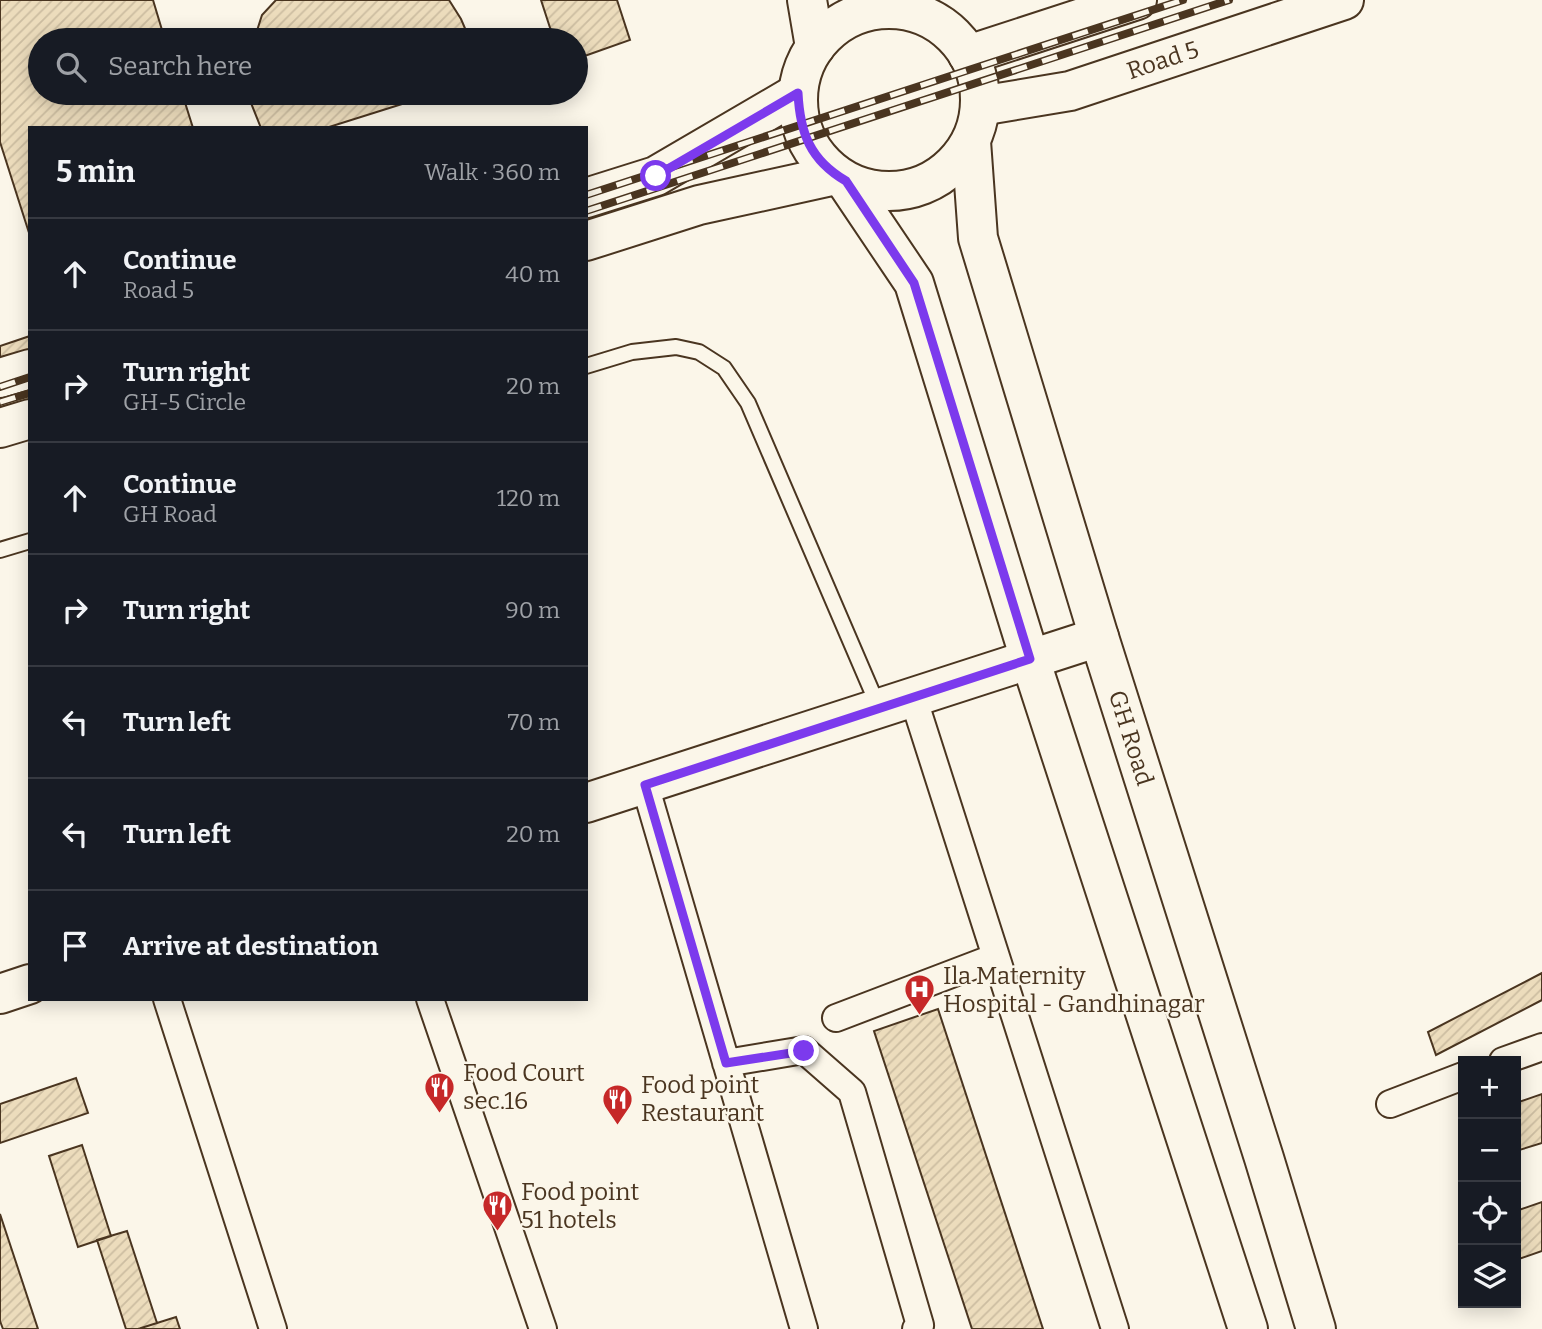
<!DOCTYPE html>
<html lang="en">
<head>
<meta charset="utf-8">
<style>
	:root { --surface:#171b24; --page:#20242c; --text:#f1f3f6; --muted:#9ea1a6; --line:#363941 }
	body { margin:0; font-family:Bitter,serif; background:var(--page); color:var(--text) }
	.controls { position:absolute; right:21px; bottom:21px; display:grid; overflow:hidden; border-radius:0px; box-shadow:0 4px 18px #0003 }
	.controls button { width:63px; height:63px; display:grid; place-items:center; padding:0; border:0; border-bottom:2px solid var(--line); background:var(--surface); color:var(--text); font:35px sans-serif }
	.stop { position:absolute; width:21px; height:21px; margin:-16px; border:5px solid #7c3aed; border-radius:50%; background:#fff }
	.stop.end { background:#7c3aed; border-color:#fff; box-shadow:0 2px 7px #0008 }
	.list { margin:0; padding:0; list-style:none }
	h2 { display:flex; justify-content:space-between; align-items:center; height:91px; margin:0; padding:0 28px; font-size:30px }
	h2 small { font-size:23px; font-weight:400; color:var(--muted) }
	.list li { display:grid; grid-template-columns:46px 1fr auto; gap:21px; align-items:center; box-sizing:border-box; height:112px; padding:0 28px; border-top:2px solid var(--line) }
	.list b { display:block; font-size:26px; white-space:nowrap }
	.list p { margin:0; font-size:23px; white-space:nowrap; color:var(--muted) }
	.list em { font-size:23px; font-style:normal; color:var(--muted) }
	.icon { flex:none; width:38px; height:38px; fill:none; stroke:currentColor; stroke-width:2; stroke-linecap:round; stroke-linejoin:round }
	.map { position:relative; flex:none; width:1542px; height:1329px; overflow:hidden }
	.search { position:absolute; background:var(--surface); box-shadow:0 4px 18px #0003; left:28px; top:28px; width:560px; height:77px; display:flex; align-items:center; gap:18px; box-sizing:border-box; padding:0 24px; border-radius:38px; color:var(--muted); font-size:26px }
	.panel { position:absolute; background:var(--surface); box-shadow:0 4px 18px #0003; left:28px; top:126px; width:560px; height:875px; border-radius:0px }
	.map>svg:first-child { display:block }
	.building { fill:url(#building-hatch); stroke:#4a3520; stroke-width:2 }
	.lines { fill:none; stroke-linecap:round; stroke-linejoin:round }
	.lane-casing { stroke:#4a3520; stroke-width:18 }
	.street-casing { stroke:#4a3520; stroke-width:30 }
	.secondary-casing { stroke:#4a3520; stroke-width:42 }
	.lane { stroke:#fbf6e9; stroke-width:14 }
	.street { stroke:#fbf6e9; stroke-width:26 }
	.secondary { stroke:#fbf6e9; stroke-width:38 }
	.rail-casing { stroke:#4a3520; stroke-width:8 }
	.rail { stroke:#fbf6e9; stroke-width:5; stroke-dasharray:16; stroke-linecap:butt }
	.route { stroke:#7c3aed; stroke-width:9 }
	.labels { text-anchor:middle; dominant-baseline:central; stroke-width:5; stroke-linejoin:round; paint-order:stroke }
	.street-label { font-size:24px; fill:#4a3520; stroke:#fbf6e9 }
	.poi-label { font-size:24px; fill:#4a3520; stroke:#fbf6e9; text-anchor:start }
</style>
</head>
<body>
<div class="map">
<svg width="1542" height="1329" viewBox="0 0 1542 1329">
	<defs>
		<pattern id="building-hatch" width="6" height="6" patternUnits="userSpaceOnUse" patternTransform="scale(1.75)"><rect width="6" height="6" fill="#ecdcbc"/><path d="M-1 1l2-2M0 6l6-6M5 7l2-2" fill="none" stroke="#ccbda1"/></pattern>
	</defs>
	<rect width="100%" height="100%" fill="#fbf6e9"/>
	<!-- building -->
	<path class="building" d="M 0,0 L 153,0 L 165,40 L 40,40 L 40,93 L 182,93 L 193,128 L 30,128 L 30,236 L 0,142 Z
		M 276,0 L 449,0 L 461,19 L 470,40 L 254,40 L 262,15 Z
		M 541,0 L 617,0 L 630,40 L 576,59 L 576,40 L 554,40 Z
		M 247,93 L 437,93 L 326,128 L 261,128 Z
		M 30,336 L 30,434 L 0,444 L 0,346 Z
		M 1542,973 L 1542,1000 L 1436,1055 L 1428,1032 Z
		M 938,1009 L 1043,1329 L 972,1329 L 874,1031 Z
		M 76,1078 L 88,1113 L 0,1143 L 0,1104 Z
		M 1542,1094 L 1542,1143 L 1516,1151 L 1516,1103 Z
		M 82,1145 L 111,1236 L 78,1247 L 49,1156 Z
		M 1542,1202 L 1542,1251 L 1516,1260 L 1516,1211 Z
		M 0,1214 L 38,1329 L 3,1329 L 0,1321 Z
		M 127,1231 L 157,1323 L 138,1329 L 126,1329 L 97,1240 Z
		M 176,1317 L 180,1329 L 141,1329 L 141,1328 Z"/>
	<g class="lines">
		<defs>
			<path id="lane" d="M 586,366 L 632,352 L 676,347 L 699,352 L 724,368 L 748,403 L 879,708
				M 0,550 L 30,541"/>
			<path id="street" d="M 913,697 L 1115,1329
				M 645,785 L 804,1329
				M 167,999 L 273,1329
				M 430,999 L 543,1329
				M 836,1018 L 996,957
				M 1503,1061 L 1542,1047
				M 726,1063 L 804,1050 L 852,1092 L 920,1325 L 916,1329
				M 1390,1104 L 1463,1076"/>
			<g id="secondary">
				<path d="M 807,0 L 815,47"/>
				<circle cx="889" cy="100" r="91"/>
				<path d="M 968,55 L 1137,0"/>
				<path id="s1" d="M 980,106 L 1070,91 L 1344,0"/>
				<path id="s2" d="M 971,141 L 978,238 L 1099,637 L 1264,1158 L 1316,1329"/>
				<path d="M 846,182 L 914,283 L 1030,659 L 1248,1329"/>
				<path d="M 586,198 L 656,176 L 798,93"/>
				<path d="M 586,241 L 699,205 L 836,175"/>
				<path d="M 0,378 L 30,369"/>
				<path d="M 0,428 L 30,419"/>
				<path d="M 586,803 L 1099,637"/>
				<path d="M 0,994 L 30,984"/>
			</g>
		</defs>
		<!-- lane casing -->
		<use href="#lane" class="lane-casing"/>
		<!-- street casing -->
		<use href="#street" class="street-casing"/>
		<!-- secondary casing -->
		<use href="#secondary" class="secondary-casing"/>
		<!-- lane -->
		<use href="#lane" class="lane"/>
		<!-- street -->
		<use href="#street" class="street"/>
		<!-- secondary -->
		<use href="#secondary" class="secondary"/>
		<defs>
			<path id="rail" d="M 586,195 L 1183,0
				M 586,211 L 1229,0
				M 0,387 L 30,377
				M 0,402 L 30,393"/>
		</defs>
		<!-- rail casing -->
		<use href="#rail" class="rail-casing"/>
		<!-- rail -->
		<use href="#rail" class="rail"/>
	</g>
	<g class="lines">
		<!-- route -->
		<path class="route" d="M 656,176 L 798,93 C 800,133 810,160 846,181 L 914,283 L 1030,659 L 645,785 L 726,1063 L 804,1051"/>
	</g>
	<!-- icons -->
	<defs>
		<symbol id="hospital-pin" viewBox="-11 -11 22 30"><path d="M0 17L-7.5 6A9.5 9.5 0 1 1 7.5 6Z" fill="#c62828" stroke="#fbf6e9"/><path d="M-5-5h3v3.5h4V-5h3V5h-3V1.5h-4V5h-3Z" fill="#fff"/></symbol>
		<symbol id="restaurant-pin" viewBox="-11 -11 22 30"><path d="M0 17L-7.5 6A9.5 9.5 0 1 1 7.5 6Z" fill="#c62828" stroke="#fbf6e9"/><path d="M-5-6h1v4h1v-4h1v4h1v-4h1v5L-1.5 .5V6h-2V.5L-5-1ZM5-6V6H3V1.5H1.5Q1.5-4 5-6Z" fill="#fff"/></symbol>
	</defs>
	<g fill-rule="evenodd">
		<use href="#hospital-pin" x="902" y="972" width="35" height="47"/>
		<use href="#restaurant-pin" x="422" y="1070" width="35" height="47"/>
		<use href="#restaurant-pin" x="600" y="1082" width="35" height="47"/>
		<use href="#restaurant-pin" x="480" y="1188" width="35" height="47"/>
	</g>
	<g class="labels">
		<!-- street labels -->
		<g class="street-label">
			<text stroke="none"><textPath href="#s1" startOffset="189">Road 5</textPath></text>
			<text stroke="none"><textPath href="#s2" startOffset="620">GH Road</textPath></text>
		</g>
		<!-- poi labels -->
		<g class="poi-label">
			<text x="943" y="976">Ila Maternity<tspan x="943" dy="28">Hospital - Gandhinagar</tspan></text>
			<text x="463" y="1073">Food Court<tspan x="463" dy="28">sec.16</tspan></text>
			<text x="641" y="1085">Food point<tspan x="641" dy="28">Restaurant</tspan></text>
			<text x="521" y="1192">Food point<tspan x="521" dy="28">51 hotels</tspan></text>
		</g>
	</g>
</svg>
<div class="controls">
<button>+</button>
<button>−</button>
<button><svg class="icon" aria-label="locate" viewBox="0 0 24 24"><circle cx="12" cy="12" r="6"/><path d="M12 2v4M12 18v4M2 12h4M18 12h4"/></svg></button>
<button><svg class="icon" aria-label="layers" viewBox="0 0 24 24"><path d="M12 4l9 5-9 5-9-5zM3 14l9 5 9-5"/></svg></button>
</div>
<div class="stop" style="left:656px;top:176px"></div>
<div class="stop end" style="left:804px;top:1051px"></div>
<div class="search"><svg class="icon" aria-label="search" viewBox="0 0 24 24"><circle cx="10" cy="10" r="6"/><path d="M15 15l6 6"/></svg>Search here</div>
<section class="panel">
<h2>5 min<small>Walk · 360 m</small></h2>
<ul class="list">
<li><svg class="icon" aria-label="ahead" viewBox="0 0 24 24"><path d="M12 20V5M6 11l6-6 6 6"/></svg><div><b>Continue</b><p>Road 5</p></div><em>40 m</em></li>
<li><svg class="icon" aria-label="right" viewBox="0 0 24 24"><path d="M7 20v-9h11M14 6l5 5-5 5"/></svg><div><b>Turn right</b><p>GH-5 Circle</p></div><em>20 m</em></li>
<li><svg class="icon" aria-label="ahead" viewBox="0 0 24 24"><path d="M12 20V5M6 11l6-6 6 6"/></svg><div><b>Continue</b><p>GH Road</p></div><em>120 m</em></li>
<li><svg class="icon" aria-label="right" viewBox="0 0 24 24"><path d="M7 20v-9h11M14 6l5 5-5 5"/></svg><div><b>Turn right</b></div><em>90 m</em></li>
<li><svg class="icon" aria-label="left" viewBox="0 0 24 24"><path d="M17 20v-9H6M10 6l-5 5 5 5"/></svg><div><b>Turn left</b></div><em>70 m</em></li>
<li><svg class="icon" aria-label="left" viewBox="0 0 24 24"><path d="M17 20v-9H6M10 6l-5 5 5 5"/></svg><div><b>Turn left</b></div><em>20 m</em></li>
<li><svg class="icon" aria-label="arrive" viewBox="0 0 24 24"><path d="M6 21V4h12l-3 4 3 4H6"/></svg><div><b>Arrive at destination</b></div></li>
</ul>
</section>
</div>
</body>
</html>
